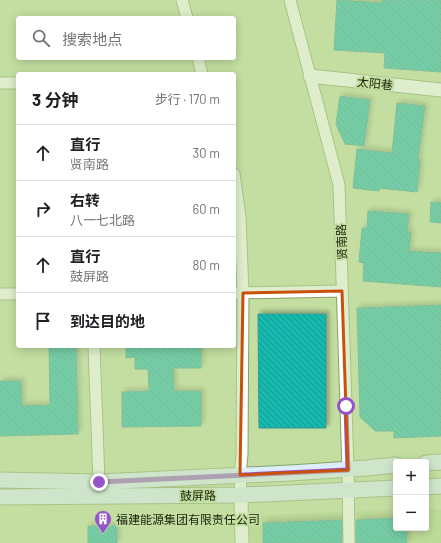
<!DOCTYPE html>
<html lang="zh">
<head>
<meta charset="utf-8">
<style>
	:root { --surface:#fff; --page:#f2f2f2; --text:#202124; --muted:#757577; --line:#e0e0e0 }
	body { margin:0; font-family:Barlow,"Noto Sans SC",sans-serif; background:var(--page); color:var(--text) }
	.controls { position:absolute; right:12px; bottom:12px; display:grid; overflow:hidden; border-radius:4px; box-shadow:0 2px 10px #0003 }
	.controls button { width:36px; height:36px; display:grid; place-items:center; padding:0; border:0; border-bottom:1px solid var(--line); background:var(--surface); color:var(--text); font:20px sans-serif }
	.stop { position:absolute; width:12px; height:12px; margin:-9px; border:3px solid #9654c9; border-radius:50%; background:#fff }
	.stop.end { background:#9654c9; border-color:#fff; box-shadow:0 1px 4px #0008 }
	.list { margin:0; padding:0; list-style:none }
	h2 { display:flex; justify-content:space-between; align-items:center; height:52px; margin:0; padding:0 16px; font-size:17px }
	h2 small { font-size:13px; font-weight:400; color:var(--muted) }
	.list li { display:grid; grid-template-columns:26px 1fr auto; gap:12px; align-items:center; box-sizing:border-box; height:56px; padding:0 16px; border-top:1px solid var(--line) }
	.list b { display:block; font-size:15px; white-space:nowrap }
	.list p { margin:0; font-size:13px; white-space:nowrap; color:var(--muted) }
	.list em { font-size:13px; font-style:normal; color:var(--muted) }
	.icon { flex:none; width:22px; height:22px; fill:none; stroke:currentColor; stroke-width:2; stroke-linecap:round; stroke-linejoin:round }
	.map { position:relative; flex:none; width:441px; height:543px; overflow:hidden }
	.search { position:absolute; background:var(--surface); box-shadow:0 2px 10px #0003; left:16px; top:16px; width:220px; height:44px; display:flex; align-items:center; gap:10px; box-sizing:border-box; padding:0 14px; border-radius:4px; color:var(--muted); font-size:15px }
	.panel { position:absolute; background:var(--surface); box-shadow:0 2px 10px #0003; left:16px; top:72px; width:220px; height:276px; border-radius:4px }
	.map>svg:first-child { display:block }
	.built { fill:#b5d48e }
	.building { fill:url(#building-back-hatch); stroke:#39978f; filter:url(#shadow) }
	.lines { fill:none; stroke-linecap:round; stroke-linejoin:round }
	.minor-casing { stroke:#88a166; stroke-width:13 }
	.tertiary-casing { stroke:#88a166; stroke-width:15 }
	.secondary-casing { stroke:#88a166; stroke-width:17 }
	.minor { stroke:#fff; stroke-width:11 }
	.tertiary { stroke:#fff; stroke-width:13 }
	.secondary { stroke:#dceeff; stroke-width:15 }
	.route { stroke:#9654c9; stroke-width:5 }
	.marked { fill:none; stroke:#c9510c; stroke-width:3; stroke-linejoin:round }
	.labels { text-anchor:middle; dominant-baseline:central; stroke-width:4; stroke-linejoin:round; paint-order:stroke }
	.street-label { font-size:12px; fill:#1a230b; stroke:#c3dea0 }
	.poi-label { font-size:12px; fill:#1a230b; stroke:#c3dea0; text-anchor:start }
</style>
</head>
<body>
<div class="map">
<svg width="441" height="543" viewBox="0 0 441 543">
	<defs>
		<pattern id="building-back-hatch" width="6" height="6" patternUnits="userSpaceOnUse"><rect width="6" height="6" fill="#14b9ae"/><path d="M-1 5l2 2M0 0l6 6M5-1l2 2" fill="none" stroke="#12968c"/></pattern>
		<filter id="shadow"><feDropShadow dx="3" dy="-3" stdDeviation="2" flood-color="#0004"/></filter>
	</defs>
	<rect width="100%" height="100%" fill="#c3dea0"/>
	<!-- built -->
	<path class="built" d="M 396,509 L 396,528 L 426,528 L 426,509 L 441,509 L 441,543 L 247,543 L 247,516 Z"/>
	<!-- building -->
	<path class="building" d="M 337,0 L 382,3 L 382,0 L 441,0 L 441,72 L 384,68 L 385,53 L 334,50 Z
		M 340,96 L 370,100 L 364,146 L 345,144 L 336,124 Z
		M 397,103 L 425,106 L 418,160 L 420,160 L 417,192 L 379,188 L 379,191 L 353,188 L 357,149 L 392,153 Z
		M 431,202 L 441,203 L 441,223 L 430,222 Z
		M 368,211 L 409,214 L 407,232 L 411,232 L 409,251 L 441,253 L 441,287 L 363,281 L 364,263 L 359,262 L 362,228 L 367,228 Z
		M 441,305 L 441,436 L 394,438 L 394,431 L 375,431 L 360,417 L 357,308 Z
		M 258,314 L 326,314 L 326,428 L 259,428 Z
		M 49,346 L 76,346 L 78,434 L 0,436 L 0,381 L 21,381 L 22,406 L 50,405 Z
		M 126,346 L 201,346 L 201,368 L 173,368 L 174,391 L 201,391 L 201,426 L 122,427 L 122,392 L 149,391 L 148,369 L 135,369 L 135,357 L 126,358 Z
		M 396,518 L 396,528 L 406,528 L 407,543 L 356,543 L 356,520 Z
		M 342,520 L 342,543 L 263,543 L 263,523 Z
		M 88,526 L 117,526 L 117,543 L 88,543 Z"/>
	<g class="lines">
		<defs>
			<path id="minor" d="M 182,0 L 187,18
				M 290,0 L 339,185 L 348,470 L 349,543
				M 198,58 L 202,74
				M 0,83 L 18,83
				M 234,174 L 240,217 L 243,293 L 242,454 L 240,475 L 241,495
				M 234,293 L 342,291
				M 0,294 L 18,294
				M 94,346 L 99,482"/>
			<path id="tertiary" d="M 310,76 L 441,90
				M 241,495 L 242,543"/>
			<path id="secondary" d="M 426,463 L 441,462
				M 0,480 L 99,482 L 290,473 L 367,468 L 396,465
				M 426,487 L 441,486
				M 0,497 L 241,495 L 396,488"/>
		</defs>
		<!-- minor casing -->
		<use href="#minor" class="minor-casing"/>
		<!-- tertiary casing -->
		<use href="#tertiary" class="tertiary-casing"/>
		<!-- secondary casing -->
		<use href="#secondary" class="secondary-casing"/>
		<!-- minor -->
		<use href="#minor" class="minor"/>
		<!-- tertiary -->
		<use href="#tertiary" class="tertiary"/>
		<!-- secondary -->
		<use href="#secondary" class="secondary"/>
	</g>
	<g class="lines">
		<!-- route -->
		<path class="route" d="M 99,482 L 348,470 L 346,406"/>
	</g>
	<!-- marked area -->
	<path d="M0 0H441V543H0ZM 342,291 L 348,470 L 240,475 L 243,293 Z" fill="#c3dea0" fill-opacity=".55" fill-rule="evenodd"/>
	<path class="marked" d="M 342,291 L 348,470 L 240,475 L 243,293 Z"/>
	<!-- icons -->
	<defs>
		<symbol id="building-pin" viewBox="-11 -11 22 30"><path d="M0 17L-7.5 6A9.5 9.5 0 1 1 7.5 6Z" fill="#9654c9" stroke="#c3dea0"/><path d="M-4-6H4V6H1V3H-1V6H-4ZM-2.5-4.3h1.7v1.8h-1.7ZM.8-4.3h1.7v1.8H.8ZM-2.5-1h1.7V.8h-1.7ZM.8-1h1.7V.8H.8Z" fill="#fff"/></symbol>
	</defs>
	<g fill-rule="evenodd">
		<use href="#building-pin" x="93" y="509" width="20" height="27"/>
	</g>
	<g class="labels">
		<!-- street labels -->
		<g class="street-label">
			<text transform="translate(375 83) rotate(6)">太阳巷</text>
			<text transform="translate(341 242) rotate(-92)">贤南路</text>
			<text transform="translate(198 495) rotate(-1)">鼓屏路</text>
		</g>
		<!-- poi labels -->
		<g class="poi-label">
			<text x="116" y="519">福建能源集团有限责任公司</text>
		</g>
	</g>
</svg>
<div class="controls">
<button>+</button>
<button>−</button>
</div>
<div class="stop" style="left:346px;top:406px"></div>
<div class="stop end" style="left:99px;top:482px"></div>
<div class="search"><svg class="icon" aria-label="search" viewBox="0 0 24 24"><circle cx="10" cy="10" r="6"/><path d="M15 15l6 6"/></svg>搜索地点</div>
<section class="panel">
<h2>3 分钟<small>步行 · 170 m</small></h2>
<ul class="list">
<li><svg class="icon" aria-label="ahead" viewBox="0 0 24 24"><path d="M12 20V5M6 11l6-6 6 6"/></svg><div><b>直行</b><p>贤南路</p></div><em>30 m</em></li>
<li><svg class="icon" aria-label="right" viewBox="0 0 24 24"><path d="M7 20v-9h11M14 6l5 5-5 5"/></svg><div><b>右转</b><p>八一七北路</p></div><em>60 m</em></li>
<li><svg class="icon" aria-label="ahead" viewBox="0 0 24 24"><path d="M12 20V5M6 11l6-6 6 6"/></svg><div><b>直行</b><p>鼓屏路</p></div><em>80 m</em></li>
<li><svg class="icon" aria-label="arrive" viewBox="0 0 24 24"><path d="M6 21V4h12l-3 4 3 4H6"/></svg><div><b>到达目的地</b></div></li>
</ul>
</section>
</div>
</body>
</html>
